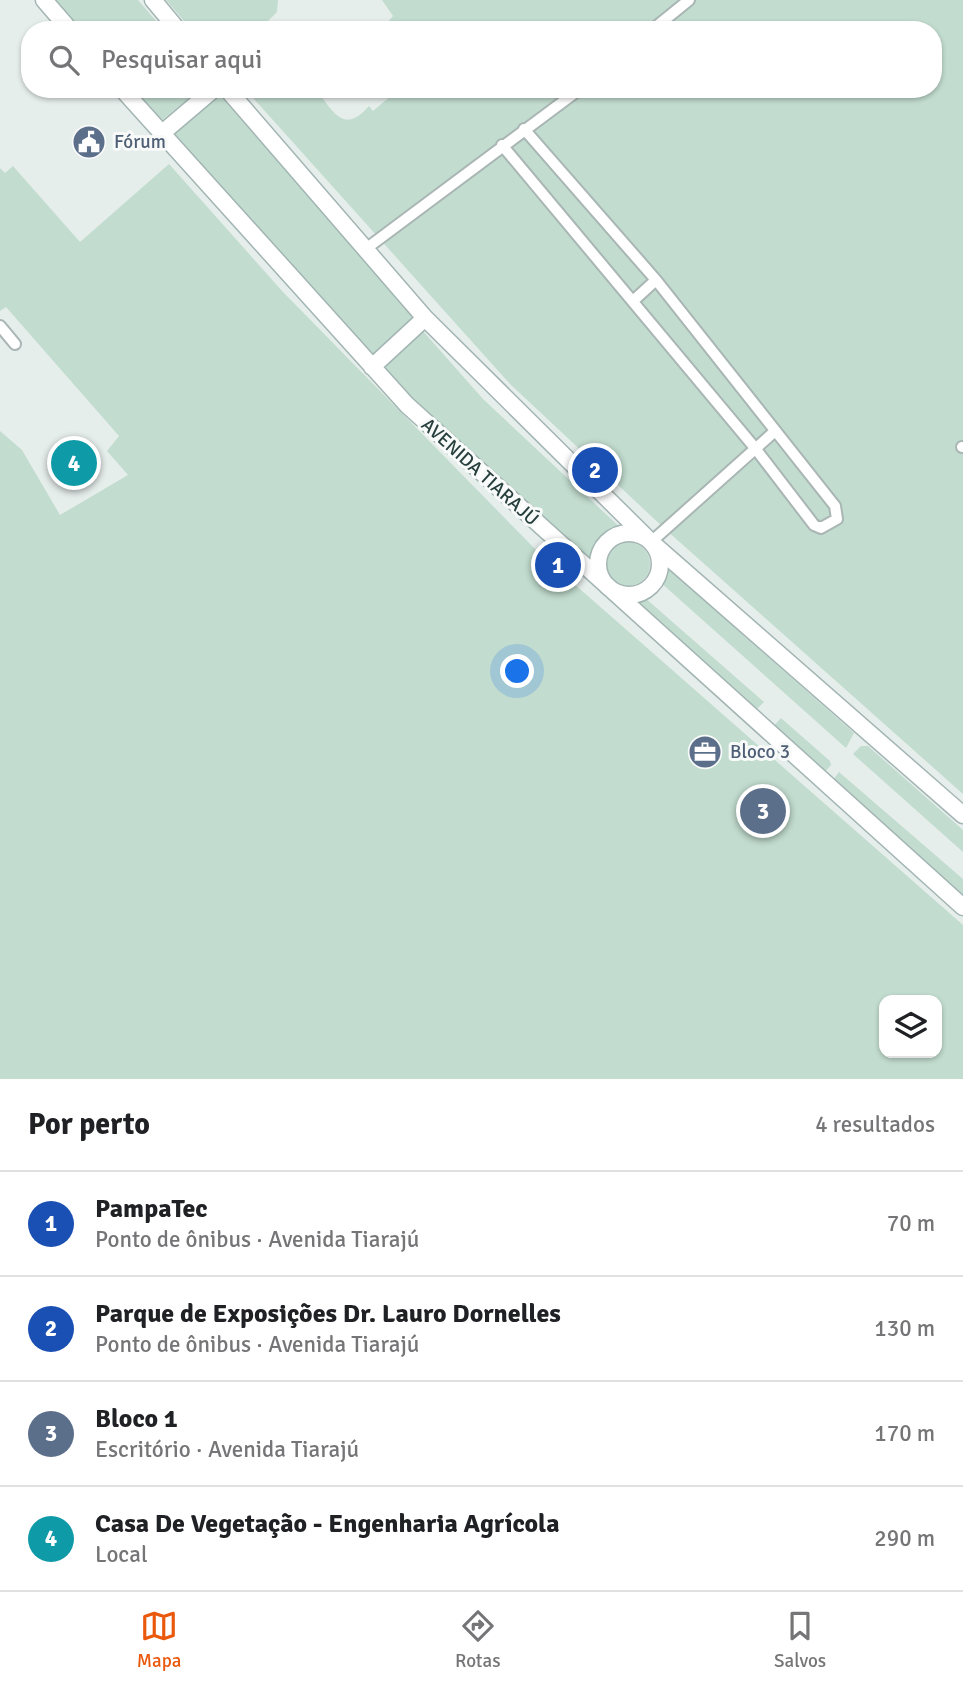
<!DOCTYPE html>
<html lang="pt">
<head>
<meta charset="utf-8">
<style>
	:root { --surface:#fff; --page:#f2f2f2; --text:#202124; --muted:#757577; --line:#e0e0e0; --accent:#ea580c }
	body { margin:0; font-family:Signika,sans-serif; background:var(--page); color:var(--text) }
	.controls { position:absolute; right:21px; bottom:21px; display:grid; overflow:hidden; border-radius:14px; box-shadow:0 2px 5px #0004 }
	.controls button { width:63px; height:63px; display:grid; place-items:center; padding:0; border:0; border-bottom:2px solid var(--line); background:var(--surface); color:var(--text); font:35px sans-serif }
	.you { position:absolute; left:518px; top:672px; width:24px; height:24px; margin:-18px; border:5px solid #fff; border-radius:50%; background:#1a73e8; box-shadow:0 0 0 10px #1a73e833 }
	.badge { display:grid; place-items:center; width:46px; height:46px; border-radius:50%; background:var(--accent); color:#fff; font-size:23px; font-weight:700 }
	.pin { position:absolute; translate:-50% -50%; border:4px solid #fff; box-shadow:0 2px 7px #0006 }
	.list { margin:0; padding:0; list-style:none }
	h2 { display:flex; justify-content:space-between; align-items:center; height:91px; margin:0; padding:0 28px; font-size:30px }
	h2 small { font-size:23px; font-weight:400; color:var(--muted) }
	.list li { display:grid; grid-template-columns:46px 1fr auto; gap:21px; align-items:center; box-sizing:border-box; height:105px; padding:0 28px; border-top:2px solid var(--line) }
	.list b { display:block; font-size:26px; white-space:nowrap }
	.list p { margin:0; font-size:23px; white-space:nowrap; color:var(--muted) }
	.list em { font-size:23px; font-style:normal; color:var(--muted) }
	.icon { flex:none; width:38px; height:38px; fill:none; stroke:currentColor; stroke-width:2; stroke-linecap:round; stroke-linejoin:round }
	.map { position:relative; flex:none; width:963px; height:1079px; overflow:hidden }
	.search { position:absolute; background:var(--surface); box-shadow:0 2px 5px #0004; left:21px; right:21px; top:21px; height:77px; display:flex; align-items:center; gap:18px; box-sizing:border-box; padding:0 24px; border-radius:28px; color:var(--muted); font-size:26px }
	.sheet { height:511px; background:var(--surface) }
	nav { display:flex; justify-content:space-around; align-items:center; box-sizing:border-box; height:98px; border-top:2px solid var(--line); background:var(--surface); font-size:19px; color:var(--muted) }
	nav a { display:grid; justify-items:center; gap:4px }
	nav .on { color:var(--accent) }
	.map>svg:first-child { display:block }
	.green { fill:#c2dccf; fill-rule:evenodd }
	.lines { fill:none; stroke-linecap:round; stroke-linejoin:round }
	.street-casing { stroke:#a9b6b4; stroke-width:14 }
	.secondary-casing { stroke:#a3b5b3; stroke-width:19 }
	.street { stroke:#fff; stroke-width:10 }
	.secondary { stroke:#fff; stroke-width:16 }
	.labels { text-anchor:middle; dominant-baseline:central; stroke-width:6; stroke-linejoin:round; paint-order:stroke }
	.service-label { font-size:19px; fill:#4e5e75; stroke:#f7faf9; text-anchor:start }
	.street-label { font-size:19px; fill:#273f3d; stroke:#f7faf9 }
</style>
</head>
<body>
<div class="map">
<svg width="963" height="1079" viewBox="0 0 963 1079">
	<rect width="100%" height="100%" fill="#e6eeec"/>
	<!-- green -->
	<path class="green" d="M 54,0 L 138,0 L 164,30 L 80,30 Z
		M 166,0 L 278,0 L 277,12 L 259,30 L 192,30 Z
		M 382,0 L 963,0 L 963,794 L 665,529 L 510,384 L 245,89 L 316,89 C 333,112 344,135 369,106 L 373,111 L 399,89 L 933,89 L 933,30 L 430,30 L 419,21 L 398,30 L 385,30 L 383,27 L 393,16 Z
		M 131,89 L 200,89 L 162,120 L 156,118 Z
		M 219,94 L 414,315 L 414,322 L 372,356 L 171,135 Z
		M 169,164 L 283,292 L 540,554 L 963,925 L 963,1079 L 0,1079 L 0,431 L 22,450 L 60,515 L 128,475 L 107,451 L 119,436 L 6,307 L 0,311 L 0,168 L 5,173 L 13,166 L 80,242 ZM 884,1000 L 937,1000 L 937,1053 L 884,1053 Z
		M 422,330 L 483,399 L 624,531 C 603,537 595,546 592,568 L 421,411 L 381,369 Z
		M606 564a22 22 0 1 1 44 0a22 22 0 1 1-44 0Z
		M 664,565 L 854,733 L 846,748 L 660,582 Z
		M 644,597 L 764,702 L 753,713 L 627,599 Z
		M 781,718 L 830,761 L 831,765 L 824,773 L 771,729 Z
		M 861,746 L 868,746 L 963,830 L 963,852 L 853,754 Z
		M 839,772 L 963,879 L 963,901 L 833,780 Z"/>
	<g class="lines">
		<defs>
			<path id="street" d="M 652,30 L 689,0
				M 502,145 L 755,448 L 814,525 L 821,528 L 837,519 L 835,506 L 656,280 L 524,129
				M 367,248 L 580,89
				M 633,301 L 656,280
				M 0,326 L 15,344
				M 962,447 L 963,447
				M 651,542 L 774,432"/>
			<path id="secondary" d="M 44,0 L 70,30
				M 153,0 L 178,30
				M 122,89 L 407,405 L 963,907
				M 227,89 L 425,318 L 651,542 L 963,815
				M 161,134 L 214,89
				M 372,367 L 425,318
				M598 564a31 31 0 1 1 62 0a31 31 0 1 1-62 0Z"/>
		</defs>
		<!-- street casing -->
		<use href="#street" class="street-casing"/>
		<!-- secondary casing -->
		<use href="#secondary" class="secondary-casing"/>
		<!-- street -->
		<use href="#street" class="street"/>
		<!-- secondary -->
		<use href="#secondary" class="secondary"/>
	</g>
	<!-- icons -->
	<defs>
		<symbol id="civic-disc" viewBox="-11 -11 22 22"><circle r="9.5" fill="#5c6f8a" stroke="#f7faf9"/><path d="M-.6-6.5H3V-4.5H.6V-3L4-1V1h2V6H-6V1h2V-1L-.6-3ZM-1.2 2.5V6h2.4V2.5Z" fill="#fff"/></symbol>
		<symbol id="office-disc" viewBox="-11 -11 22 22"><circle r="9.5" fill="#5c6f8a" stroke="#f7faf9"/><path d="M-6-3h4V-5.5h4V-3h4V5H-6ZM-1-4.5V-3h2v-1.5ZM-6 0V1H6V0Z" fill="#fff"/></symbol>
	</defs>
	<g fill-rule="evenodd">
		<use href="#civic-disc" x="70" y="123" width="38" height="38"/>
		<use href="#office-disc" x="686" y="733" width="38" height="38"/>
	</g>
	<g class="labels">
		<!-- service labels -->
		<g class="service-label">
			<text x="114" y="142">Fórum</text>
			<text x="730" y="752">Bloco 3</text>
		</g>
		<!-- street labels -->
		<g class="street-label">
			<text transform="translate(480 472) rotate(42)">AVENIDA TIARAJÚ</text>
		</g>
	</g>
</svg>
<div class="controls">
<button><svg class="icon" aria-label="layers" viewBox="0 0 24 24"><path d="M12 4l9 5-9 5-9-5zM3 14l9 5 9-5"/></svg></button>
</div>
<div class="you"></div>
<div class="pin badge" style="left:558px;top:565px;background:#1a4fb4">1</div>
<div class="pin badge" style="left:595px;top:470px;background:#1a4fb4">2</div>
<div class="pin badge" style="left:763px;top:811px;background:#5c6f8a">3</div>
<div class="pin badge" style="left:74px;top:463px;background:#0f9aa8">4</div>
<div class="search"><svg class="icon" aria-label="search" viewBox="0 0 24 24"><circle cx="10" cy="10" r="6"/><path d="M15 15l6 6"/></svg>Pesquisar aqui</div>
</div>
<section class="sheet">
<h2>Por perto<small>4 resultados</small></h2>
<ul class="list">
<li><span class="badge" style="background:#1a4fb4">1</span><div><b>PampaTec</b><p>Ponto de ônibus · Avenida Tiarajú</p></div><em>70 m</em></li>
<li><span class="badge" style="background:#1a4fb4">2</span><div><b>Parque de Exposições Dr. Lauro Dornelles</b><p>Ponto de ônibus · Avenida Tiarajú</p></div><em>130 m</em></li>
<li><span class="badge" style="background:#5c6f8a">3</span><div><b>Bloco 1</b><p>Escritório · Avenida Tiarajú</p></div><em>170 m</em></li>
<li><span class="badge" style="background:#0f9aa8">4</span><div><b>Casa De Vegetação - Engenharia Agrícola</b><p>Local</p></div><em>290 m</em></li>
</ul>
</section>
<nav>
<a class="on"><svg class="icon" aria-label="map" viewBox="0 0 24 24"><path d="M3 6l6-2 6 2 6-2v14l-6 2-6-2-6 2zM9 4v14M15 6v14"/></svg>Mapa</a>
<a><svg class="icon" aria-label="directions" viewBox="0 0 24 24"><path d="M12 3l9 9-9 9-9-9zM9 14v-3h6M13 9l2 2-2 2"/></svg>Rotas</a>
<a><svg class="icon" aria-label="saved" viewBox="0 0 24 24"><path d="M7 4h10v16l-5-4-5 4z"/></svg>Salvos</a>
</nav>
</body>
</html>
